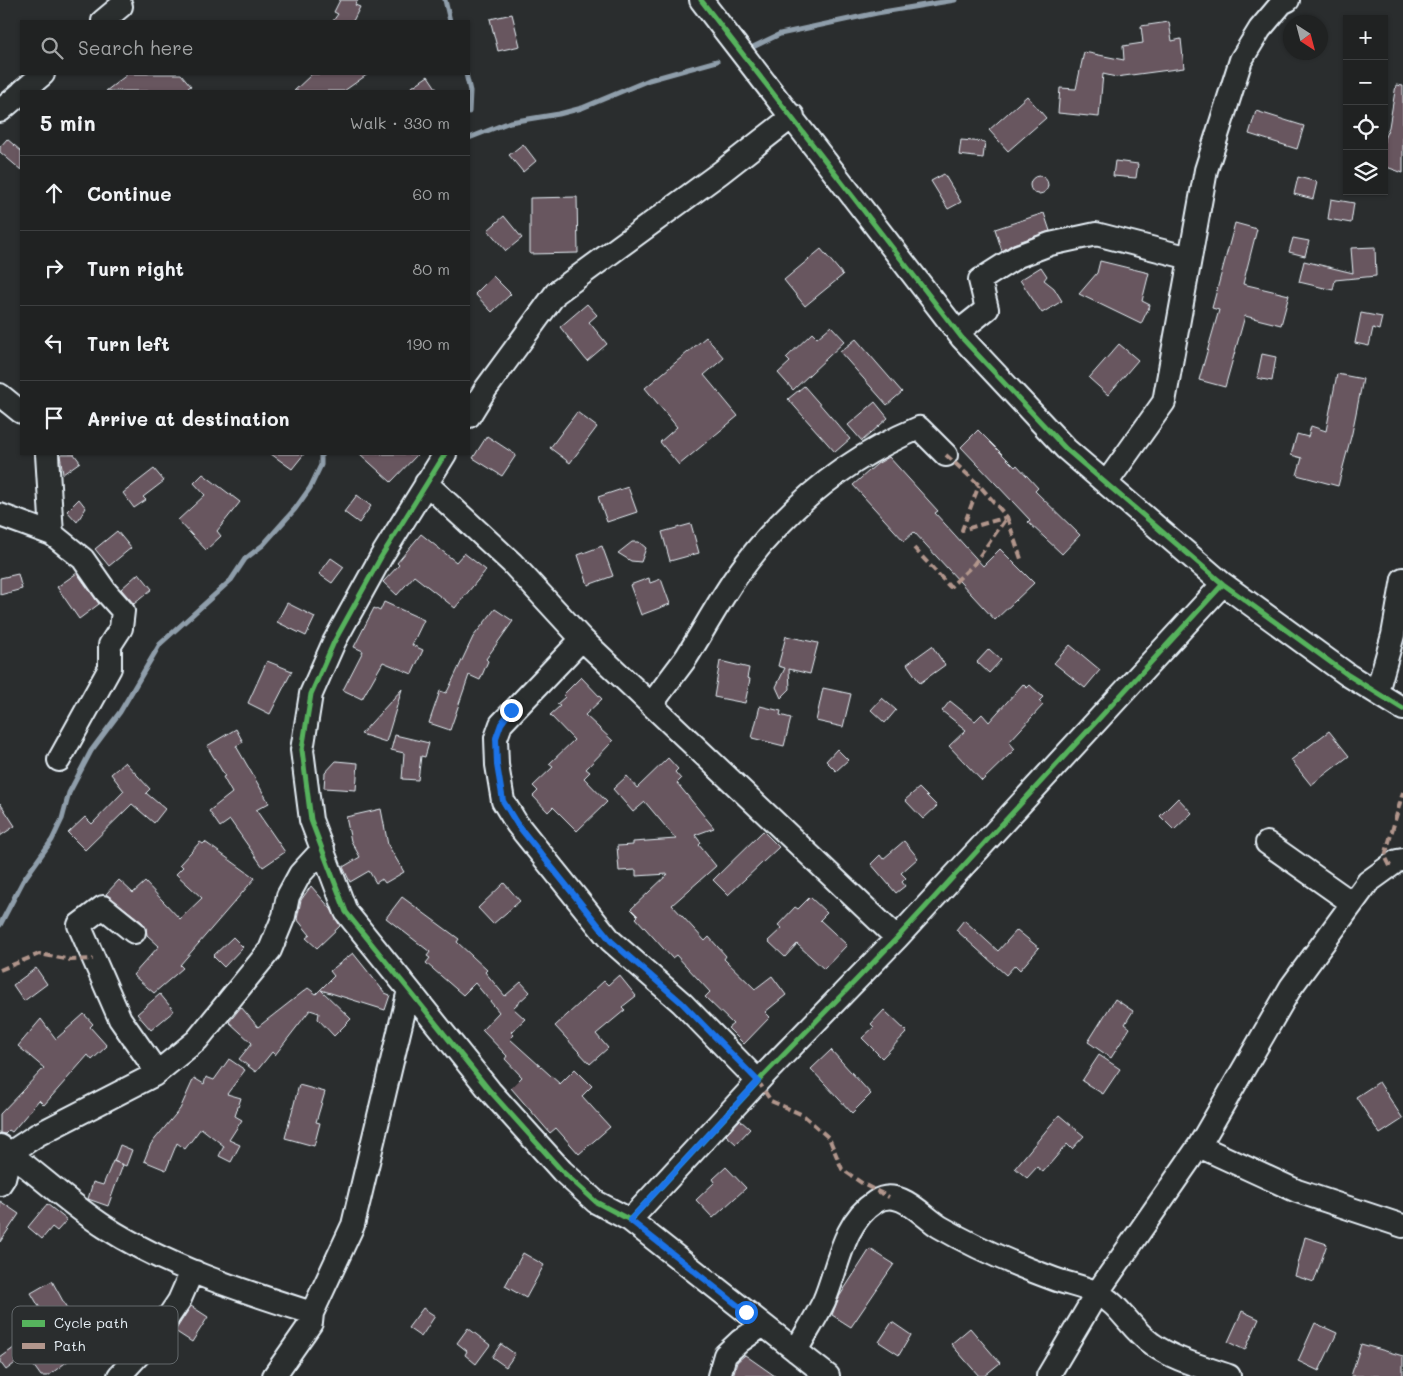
<!DOCTYPE html>
<html lang="en">
<head>
<meta charset="utf-8">
<style>
	:root { --surface:#202222; --page:#2d2f2f; --text:#f1f3f6; --muted:#a2a4a5; --line:#3d3f40 }
	body { margin:0; font-family:Mali,sans-serif; background:var(--page); color:var(--text) }
	.controls { position:absolute; right:15px; top:15px; display:grid; overflow:hidden; border-radius:0px; box-shadow:0 1px 4px #0004 }
	.controls button { width:45px; height:45px; display:grid; place-items:center; padding:0; border:0; border-bottom:1px solid var(--line); background:var(--surface); color:var(--text); font:25px sans-serif }
	.compass { position:absolute; left:1283px; top:15px; width:45px; height:45px; border-radius:50%; background:var(--surface); box-shadow:0 1px 4px #0004; rotate:144deg }
	.stop { position:absolute; width:15px; height:15px; margin:-11px; border:4px solid #1a73e8; border-radius:50%; background:#fff }
	.stop.end { background:#1a73e8; border-color:#fff; box-shadow:0 1px 5px #0008 }
	.list { margin:0; padding:0; list-style:none }
	h2 { display:flex; justify-content:space-between; align-items:center; height:65px; margin:0; padding:0 20px; font-size:21px }
	h2 small { font-size:16px; font-weight:400; color:var(--muted) }
	.list li { display:grid; grid-template-columns:32px 1fr auto; gap:15px; align-items:center; box-sizing:border-box; height:75px; padding:0 20px; border-top:1px solid var(--line) }
	.list b { display:block; font-size:19px; white-space:nowrap }
	.list em { font-size:16px; font-style:normal; color:var(--muted) }
	.icon { flex:none; width:28px; height:28px; fill:none; stroke:currentColor; stroke-width:2; stroke-linecap:round; stroke-linejoin:round }
	.map { position:relative; flex:none; width:1403px; height:1376px; overflow:hidden }
	.search { position:absolute; background:var(--surface); box-shadow:0 1px 4px #0004; left:20px; top:20px; width:450px; height:55px; display:flex; align-items:center; gap:12px; box-sizing:border-box; padding:0 18px; border-radius:0px; color:var(--muted); font-size:19px }
	.panel { position:absolute; background:var(--surface); box-shadow:0 1px 4px #0004; left:20px; top:90px; width:450px; height:365px; border-radius:0px }
	.map>svg:first-child { display:block }
	.lines { fill:none; stroke-linecap:round; stroke-linejoin:round }
	.stream { stroke:#8f9eab; stroke-width:5 }
	.building { fill:#68575f; stroke:#e8f1f8 }
	.minor-casing { stroke:#e8f1f8; stroke-width:26 }
	.minor { stroke:#2a2d2e; stroke-width:22 }
	.quiet { stroke:#b2968c; stroke-width:4; stroke-dasharray:8 4; stroke-linecap:butt }
	.cycleway-casing { stroke:#2a2d2e; stroke-width:8 }
	.cycleway { stroke:#56b35d; stroke-width:5 }
	.route { stroke:#1a73e8; stroke-width:6 }
	.key { fill:#2a2d2e; stroke:#63686b; stroke-width:1 }
	.key-label { font-size:14px; fill:#e8f1f8 }
</style>
</head>
<body>
<div class="map">
<svg width="1403" height="1376" viewBox="0 0 1403 1376">
	<rect width="100%" height="100%" fill="#2a2d2e"/>
	<filter id="ink" filterUnits="userSpaceOnUse"><feTurbulence type="fractalNoise" baseFrequency=".02" numOctaves="2"/><feDisplacementMap in="SourceGraphic" scale="10" xChannelSelector="R" yChannelSelector="G"/><feConvolveMatrix kernelMatrix="1 2 1 2 8 2 1 2 1" color-interpolation-filters="sRGB"/></filter>
	<g filter="url(#ink)">
		<g class="lines">
			<!-- stream -->
			<path class="stream" d="M 445,0 L 450,21
				M 751,48 L 780,34 L 877,13 L 955,0
				M 466,74 L 470,91 L 469,112
				M 469,138 L 510,122 L 559,114 L 582,108 L 649,80 L 717,61
				M 0,925 L 23,881 L 52,840 L 62,819 L 69,793 L 91,751 L 120,712 L 160,644 L 231,580 L 245,559 L 263,545 L 295,509 L 310,488 L 321,465 L 321,454"/>
		</g>
		<!-- building -->
		<path class="building" d="M 340,0 L 358,0 L 355,5 L 360,7 L 353,21 L 333,21 L 338,14 L 334,12 Z
			M 512,14 L 520,46 L 498,51 L 490,19 Z
			M 1169,22 L 1172,41 L 1181,39 L 1184,68 L 1116,77 L 1103,74 L 1099,117 L 1058,113 L 1060,88 L 1076,89 L 1084,52 L 1124,60 L 1123,46 L 1143,43 L 1141,26 Z
			M 128,74 L 181,74 L 191,86 L 183,91 L 106,91 Z
			M 312,74 L 368,74 L 344,91 L 294,91 Z
			M 428,76 L 438,91 L 406,91 Z
			M 1396,85 L 1403,86 L 1403,173 L 1384,166 L 1384,139 L 1389,127 Z
			M 1027,96 L 1046,118 L 1008,151 L 989,130 Z
			M 1256,111 L 1304,126 L 1297,149 L 1249,134 Z
			M 7,139 L 21,151 L 21,170 L 0,152 L 0,147 Z
			M 961,140 L 985,142 L 983,158 L 959,155 Z
			M 523,144 L 536,161 L 523,172 L 509,155 Z
			M 1115,161 L 1138,164 L 1136,178 L 1113,176 Z
			M 944,174 L 961,202 L 948,209 L 931,181 Z
			M1030 185a9 9 0 1 1 18 0a9 9 0 1 1-18 0Z
			M 1298,177 L 1317,182 L 1313,199 L 1294,194 Z
			M 577,197 L 578,253 L 530,254 L 530,198 Z
			M 1331,199 L 1354,203 L 1351,223 L 1328,219 Z
			M 1044,213 L 1050,231 L 1013,244 L 1002,251 L 995,229 Z
			M 504,216 L 522,238 L 506,251 L 488,230 Z
			M 1235,223 L 1257,229 L 1243,284 L 1289,295 L 1281,325 L 1245,316 L 1225,387 L 1199,380 L 1219,310 L 1212,308 Z
			M 1293,238 L 1309,241 L 1305,256 L 1289,252 Z
			M 1375,247 L 1376,276 L 1335,280 L 1333,290 L 1299,282 L 1304,261 L 1353,273 L 1351,248 Z
			M 821,249 L 843,275 L 805,306 L 784,280 Z
			M 1100,261 L 1149,273 L 1142,301 L 1150,305 L 1141,324 L 1079,294 L 1097,273 Z
			M 1041,267 L 1047,276 L 1044,280 L 1054,288 L 1062,301 L 1042,313 L 1020,280 Z
			M 493,276 L 511,294 L 492,312 L 475,294 Z
			M 587,304 L 597,315 L 589,322 L 607,344 L 587,361 L 560,327 Z
			M 1361,313 L 1382,317 L 1379,330 L 1373,328 L 1369,346 L 1355,343 Z
			M 831,326 L 845,341 L 793,390 L 778,373 L 790,362 L 786,358 L 812,333 L 817,338 Z
			M 706,337 L 724,358 L 704,375 L 738,416 L 679,465 L 660,442 L 677,427 L 645,388 Z
			M 856,339 L 902,392 L 887,405 L 840,352 Z
			M 1119,344 L 1138,360 L 1108,395 L 1089,378 Z
			M 1262,354 L 1276,357 L 1272,381 L 1257,378 Z
			M 1337,374 L 1363,379 L 1352,433 L 1338,486 L 1297,475 L 1302,458 L 1291,455 L 1297,434 L 1308,437 L 1311,426 L 1326,431 Z
			M 804,386 L 850,439 L 835,452 L 788,399 Z
			M 875,402 L 888,418 L 862,441 L 848,425 Z
			M 577,412 L 597,427 L 570,463 L 550,448 Z
			M 978,430 L 1015,467 L 1017,465 L 1038,488 L 1035,491 L 1080,535 L 1062,554 L 1028,522 L 1030,520 L 961,447 Z
			M 487,436 L 516,455 L 502,476 L 473,458 Z
			M 62,454 L 74,454 L 80,462 L 63,474 L 60,455 Z
			M 271,454 L 304,454 L 292,469 Z
			M 360,454 L 418,454 L 391,482 Z
			M 889,457 L 938,511 L 935,513 L 983,566 L 1000,549 L 1034,583 L 995,620 L 914,532 L 904,541 L 853,485 L 877,464 Z
			M 154,469 L 164,481 L 143,497 L 146,500 L 134,508 L 123,493 Z
			M 203,474 L 240,502 L 217,531 L 221,536 L 206,550 L 178,520 L 205,495 L 194,483 Z
			M 628,487 L 637,512 L 607,522 L 598,497 Z
			M 357,495 L 371,506 L 359,523 L 344,512 Z
			M 79,499 L 86,508 L 77,522 L 67,511 Z
			M 691,524 L 699,553 L 670,561 L 662,532 Z
			M 117,531 L 131,548 L 109,566 L 95,549 Z
			M 421,534 L 456,562 L 464,553 L 486,570 L 455,608 L 414,576 L 397,595 L 383,582 L 399,565 L 397,563 Z
			M 632,542 L 639,542 L 646,548 L 641,562 L 631,561 L 618,553 Z
			M 602,546 L 613,576 L 588,585 L 578,555 Z
			M 331,558 L 344,567 L 332,583 L 319,574 Z
			M 77,573 L 99,604 L 79,619 L 57,587 Z
			M 139,573 L 152,589 L 134,604 L 121,589 Z
			M 18,574 L 22,589 L 0,595 L 0,578 Z
			M 649,578 L 650,583 L 661,579 L 670,604 L 641,615 L 630,585 Z
			M 384,602 L 424,620 L 412,645 L 423,650 L 412,674 L 383,662 L 362,699 L 343,690 L 363,651 L 354,647 L 374,608 L 380,611 Z
			M 287,603 L 315,617 L 306,636 L 277,622 Z
			M 495,609 L 513,621 L 486,659 L 488,661 L 480,680 L 469,675 L 450,730 L 429,723 L 440,691 L 446,693 L 448,690 L 473,637 Z
			M 786,636 L 818,643 L 810,674 L 789,669 L 790,689 L 781,698 L 776,687 L 785,668 L 778,666 Z
			M 1070,645 L 1100,670 L 1085,688 L 1054,663 Z
			M 932,646 L 945,665 L 920,683 L 907,664 Z
			M 989,649 L 1001,660 L 989,673 L 977,662 Z
			M 267,661 L 292,671 L 270,714 L 248,703 Z
			M 720,661 L 749,668 L 747,678 L 750,679 L 745,703 L 714,697 Z
			M 581,677 L 602,699 L 585,715 L 613,741 L 586,769 L 590,772 L 584,778 L 607,802 L 577,831 L 553,807 L 548,812 L 533,796 L 538,791 L 533,786 L 553,767 L 549,764 L 574,740 L 550,715 L 560,706 L 557,704 L 565,697 L 563,695 Z
			M 1023,684 L 1027,688 L 1030,685 L 1043,697 L 1039,701 L 1043,705 L 1009,742 L 1015,749 L 982,781 L 949,746 L 966,730 L 942,711 L 950,701 L 975,721 L 982,714 L 989,722 Z
			M 823,688 L 851,694 L 843,727 L 816,721 Z
			M 402,689 L 386,742 L 361,734 Z
			M 882,698 L 896,710 L 885,723 L 871,710 Z
			M 760,706 L 781,711 L 780,715 L 791,718 L 784,746 L 752,738 Z
			M 236,729 L 243,742 L 236,746 L 269,803 L 256,810 L 285,852 L 263,867 L 230,820 L 220,827 L 209,811 L 232,793 L 223,777 L 225,776 L 207,746 Z
			M 1329,731 L 1349,756 L 1311,785 L 1291,760 Z
			M 395,735 L 429,743 L 425,757 L 421,756 L 418,780 L 402,779 L 404,753 L 391,750 Z
			M 837,749 L 848,760 L 836,771 L 826,761 Z
			M 668,758 L 678,769 L 675,772 L 681,779 L 677,783 L 714,828 L 695,835 L 701,843 L 699,845 L 716,866 L 672,905 L 705,941 L 709,937 L 726,956 L 724,959 L 755,989 L 772,976 L 786,995 L 765,1012 L 770,1017 L 744,1044 L 728,1028 L 733,1024 L 705,997 L 710,992 L 676,955 L 672,958 L 636,918 L 638,916 L 631,909 L 668,874 L 636,876 L 636,870 L 619,871 L 617,846 L 633,845 L 633,842 L 676,839 L 645,802 L 633,812 L 613,789 L 627,776 L 637,788 Z
			M 336,761 L 358,763 L 356,790 L 324,788 L 325,773 Z
			M 125,762 L 150,789 L 146,793 L 165,809 L 154,823 L 132,804 L 85,850 L 68,833 L 85,817 L 92,824 L 124,791 L 111,774 Z
			M 919,788 L 937,806 L 923,819 L 905,800 Z
			M 1178,798 L 1192,813 L 1174,830 L 1160,816 Z
			M 0,803 L 15,826 L 0,836 Z
			M 381,809 L 388,845 L 404,872 L 385,883 L 382,879 L 376,883 L 369,871 L 350,882 L 343,867 L 360,857 L 351,841 L 346,817 Z
			M 763,831 L 779,847 L 728,895 L 713,880 Z
			M 904,841 L 918,858 L 901,873 L 906,878 L 902,882 L 905,886 L 896,893 L 871,864 L 880,855 L 883,859 Z
			M 200,842 L 203,844 L 205,842 L 255,878 L 180,965 L 183,968 L 154,993 L 133,975 L 159,946 L 147,935 L 146,928 L 142,922 L 106,894 L 119,880 L 133,893 L 145,882 L 180,919 L 202,898 L 176,874 L 183,867 L 180,864 Z
			M 504,883 L 520,901 L 493,924 L 478,908 Z
			M 311,886 L 331,909 L 340,926 L 317,948 L 306,938 L 310,935 L 297,919 L 301,900 Z
			M 402,897 L 459,939 L 457,942 L 487,970 L 485,972 L 505,996 L 521,982 L 530,992 L 513,1008 L 525,1019 L 511,1032 L 514,1035 L 510,1039 L 560,1084 L 575,1069 L 592,1086 L 582,1096 L 610,1127 L 579,1154 L 556,1128 L 550,1133 L 511,1088 L 522,1077 L 505,1059 L 507,1056 L 482,1030 L 499,1012 L 475,983 L 463,995 L 426,963 L 430,958 L 427,956 L 430,952 L 386,918 Z
			M 810,897 L 827,913 L 820,920 L 847,945 L 824,969 L 797,944 L 785,957 L 768,941 L 782,928 L 778,925 L 795,907 L 798,909 Z
			M 964,920 L 998,951 L 1017,930 L 1039,948 L 1020,970 L 1015,965 L 1006,975 L 956,930 Z
			M 233,937 L 243,947 L 224,967 L 213,956 Z
			M 353,953 L 385,993 L 390,995 L 385,1010 L 321,990 L 351,1019 L 334,1036 L 318,1019 L 319,1013 L 310,1010 L 275,1055 L 272,1052 L 256,1072 L 239,1059 L 252,1043 L 229,1022 L 241,1007 L 258,1027 L 308,988 L 316,994 L 334,976 L 330,971 Z
			M 36,968 L 47,984 L 24,1001 L 13,985 Z
			M 619,975 L 636,996 L 622,1007 L 625,1010 L 596,1034 L 608,1048 L 590,1064 L 555,1026 L 604,981 L 608,985 Z
			M 160,994 L 174,1011 L 151,1030 L 137,1014 Z
			M 1115,999 L 1133,1011 L 1125,1024 L 1130,1028 L 1111,1058 L 1088,1042 Z
			M 884,1010 L 907,1032 L 882,1058 L 862,1038 L 874,1027 L 871,1024 Z
			M 84,1014 L 93,1024 L 90,1027 L 107,1046 L 92,1060 L 88,1055 L 44,1105 L 39,1100 L 12,1132 L 9,1130 L 5,1134 L 0,1133 L 0,1114 L 44,1068 L 18,1046 L 41,1019 L 56,1039 Z
			M 831,1050 L 871,1094 L 852,1113 L 811,1069 Z
			M 1099,1055 L 1120,1069 L 1103,1094 L 1082,1081 Z
			M 229,1059 L 245,1070 L 227,1094 L 241,1098 L 235,1116 L 242,1120 L 229,1140 L 240,1145 L 231,1162 L 219,1156 L 224,1146 L 201,1128 L 185,1149 L 177,1143 L 166,1170 L 144,1161 L 151,1144 L 180,1109 L 194,1078 L 204,1084 L 206,1077 L 214,1080 Z
			M 1379,1082 L 1403,1119 L 1380,1134 L 1356,1097 Z
			M 299,1085 L 325,1092 L 316,1122 L 320,1123 L 314,1146 L 285,1138 Z
			M 1059,1115 L 1084,1136 L 1072,1149 L 1067,1144 L 1043,1172 L 1037,1167 L 1027,1178 L 1015,1168 Z
			M 740,1120 L 750,1129 L 736,1144 L 726,1135 Z
			M 120,1145 L 132,1150 L 126,1166 L 114,1161 Z
			M 113,1161 L 123,1165 L 108,1206 L 88,1199 L 93,1182 L 103,1185 Z
			M 726,1167 L 746,1188 L 713,1218 L 696,1200 L 715,1182 L 713,1179 Z
			M 0,1201 L 19,1214 L 0,1242 Z
			M 47,1204 L 67,1220 L 57,1231 L 52,1227 L 42,1239 L 28,1227 Z
			M 1305,1237 L 1327,1244 L 1314,1282 L 1295,1276 Z
			M 870,1249 L 894,1264 L 851,1327 L 832,1315 L 839,1297 Z
			M 523,1253 L 544,1265 L 526,1298 L 505,1286 Z
			M 52,1281 L 70,1314 L 56,1322 L 77,1354 L 48,1376 L 41,1376 L 26,1355 L 6,1370 L 0,1362 L 0,1358 L 29,1337 L 22,1326 L 42,1312 L 31,1293 Z
			M 191,1306 L 208,1317 L 192,1342 L 175,1331 Z
			M 423,1308 L 435,1316 L 421,1337 L 408,1328 Z
			M 1242,1311 L 1259,1319 L 1245,1350 L 1228,1342 Z
			M 892,1322 L 911,1335 L 899,1355 L 879,1342 Z
			M 1315,1323 L 1337,1333 L 1319,1371 L 1298,1361 Z
			M 468,1328 L 490,1345 L 476,1364 L 465,1355 L 467,1351 L 457,1343 Z
			M 970,1328 L 1000,1363 L 984,1376 L 979,1376 L 951,1344 Z
			M 501,1344 L 515,1354 L 506,1367 L 492,1357 Z
			M 1361,1344 L 1403,1356 L 1403,1376 L 1351,1376 Z
			M 745,1355 L 775,1376 L 733,1376 L 737,1362 Z"/>
		<g class="lines">
			<defs>
				<path id="minor" d="M 701,0 L 962,338 L 1066,449 L 1223,584 L 1348,675 L 1403,709
					M 103,21 L 121,6
					M 23,91 L 43,74
					M 0,111 L 21,93
					M 958,332 L 987,309 L 980,280 L 1018,256 L 1050,244 L 1096,234 L 1190,258
					M 0,395 L 21,412
					M 469,416 L 485,390 L 556,293 L 720,173 L 793,116
					M 47,454 L 52,534 L 83,559 L 106,592 L 123,611 L 121,628 L 110,645 L 110,668 L 59,760
					M 445,454 L 381,557 L 334,642 L 311,694 L 302,750 L 311,820 L 346,912 L 409,990 L 490,1091 L 562,1171 L 596,1202 L 630,1220 L 763,1076 L 897,938 L 1223,584
					M 1107,482 L 1164,402 L 1206,170 L 1241,60 L 1260,29 L 1282,3 L 1288,0
					M 426,483 L 512,563 L 582,639 L 897,938
					M 0,515 L 52,534
					M 582,639 L 501,724 L 496,738 L 497,765 L 503,801 L 517,824 L 611,941 L 682,1003 L 758,1081
					M 1377,692 L 1393,635 L 1403,579
					M 652,704 C 663,688 675,673 686,658 C 703,631 718,603 736,577 C 783,511 844,459 919,428 L 946,455
					M 1267,843 L 1352,903
					M 134,932 L 103,907 L 79,925 L 120,1019 L 157,1072
					M 0,1146 C 36,1172 68,1203 105,1227 C 169,1268 240,1290 312,1313
					M 1199,1146 L 1297,1191 L 1403,1226
					M 0,1184 L 4,1178 L 10,1153 L 37,1135 L 154,1075 L 197,1040 L 270,950 L 284,916 L 288,896 L 300,874 L 323,849
					M 630,1220 L 828,1376
					M 796,1351 C 805,1334 816,1318 824,1301 C 838,1269 842,1223 875,1202 C 899,1186 922,1216 940,1227 C 976,1248 1016,1265 1054,1279 C 1068,1284 1084,1287 1097,1293 C 1121,1305 1130,1329 1152,1344 C 1174,1360 1204,1367 1229,1376
					M 119,1376 L 154,1338 L 179,1301 L 190,1276 L 195,1272
					M 274,1376 L 311,1323 L 312,1313 L 353,1225 L 409,990
					M 719,1376 L 725,1355 L 740,1341 L 763,1325
					M 1048,1376 L 1097,1293 L 1199,1146 L 1291,987 L 1368,882 L 1397,861 L 1403,860"/>
			</defs>
			<!-- minor casing -->
			<use href="#minor" class="minor-casing"/>
			<!-- minor -->
			<use href="#minor" class="minor"/>
			<!-- quiet -->
			<path class="quiet" d="M 946,455 L 979,485 L 1007,517 L 962,530 L 979,485
				M 1007,517 L 1022,562
				M 914,548 L 950,587 L 974,564 L 1007,517
				M 1390,866 L 1385,856 L 1403,792
				M 0,970 L 39,954 L 71,960 L 93,959
				M 758,1081 L 771,1101 L 803,1115 L 829,1138 L 842,1169 L 863,1184 L 889,1197"/>
			<defs>
				<path id="cycleway" d="M 701,0 L 962,338 L 1066,449 L 1223,584 L 1348,675 L 1403,709
					M 445,454 L 381,557 L 334,642 L 311,694 L 302,750 L 311,820 L 346,912 L 409,990 L 490,1091 L 562,1171 L 596,1202 L 630,1220 L 763,1076 L 897,938 L 1223,584"/>
			</defs>
			<!-- cycleway casing -->
			<use href="#cycleway" class="cycleway-casing"/>
			<!-- cycleway -->
			<use href="#cycleway" class="cycleway"/>
		</g>
	</g>
	<g class="lines" filter="url(#ink)">
		<!-- route -->
		<path class="route" d="M 511,710 L 501,724 L 496,738 L 497,765 L 503,801 L 517,824 L 611,941 L 682,1003 L 758,1081 L 630,1220 L 746,1312"/>
	</g>
	<!-- legend -->
	<rect x="12" y="1306" width="166" height="58" rx="8" class="key"/>
	<rect x="22" y="1320" width="23" height="7" fill="#56b35d"/>
	<rect x="22" y="1343" width="23" height="6" fill="#b2968c"/>
	<g class="key-label">
		<text x="54" y="1328">Cycle path</text>
		<text x="54" y="1351">Path</text>
	</g>
</svg>
<div class="controls">
<button>+</button>
<button>−</button>
<button><svg class="icon" aria-label="locate" viewBox="0 0 24 24"><circle cx="12" cy="12" r="6"/><path d="M12 2v4M12 18v4M2 12h4M18 12h4"/></svg></button>
<button><svg class="icon" aria-label="layers" viewBox="0 0 24 24"><path d="M12 4l9 5-9 5-9-5zM3 14l9 5 9-5"/></svg></button>
</div>
<svg class="compass" viewBox="-18 -18 36 36"><path d="M0-13l5 13h-10z" fill="#e53935"/><path d="M0 13l5-13h-10z" fill="#a2a4a5"/></svg>
<div class="stop" style="left:746px;top:1312px"></div>
<div class="stop end" style="left:511px;top:710px"></div>
<div class="search"><svg class="icon" aria-label="search" viewBox="0 0 24 24"><circle cx="10" cy="10" r="6"/><path d="M15 15l6 6"/></svg>Search here</div>
<section class="panel">
<h2>5 min<small>Walk · 330 m</small></h2>
<ul class="list">
<li><svg class="icon" aria-label="ahead" viewBox="0 0 24 24"><path d="M12 20V5M6 11l6-6 6 6"/></svg><div><b>Continue</b></div><em>60 m</em></li>
<li><svg class="icon" aria-label="right" viewBox="0 0 24 24"><path d="M7 20v-9h11M14 6l5 5-5 5"/></svg><div><b>Turn right</b></div><em>80 m</em></li>
<li><svg class="icon" aria-label="left" viewBox="0 0 24 24"><path d="M17 20v-9H6M10 6l-5 5 5 5"/></svg><div><b>Turn left</b></div><em>190 m</em></li>
<li><svg class="icon" aria-label="arrive" viewBox="0 0 24 24"><path d="M6 21V4h12l-3 4 3 4H6"/></svg><div><b>Arrive at destination</b></div></li>
</ul>
</section>
</div>
</body>
</html>
